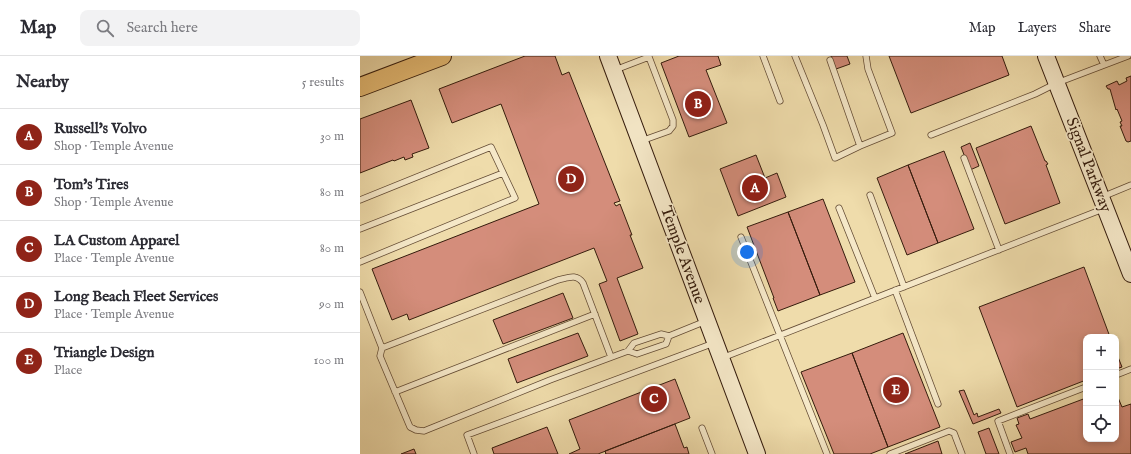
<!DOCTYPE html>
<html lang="en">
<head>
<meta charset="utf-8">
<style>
	:root { --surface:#fff; --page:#f2f2f3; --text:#2b2b33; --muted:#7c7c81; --line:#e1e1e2; --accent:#8f2418 }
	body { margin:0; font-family:"IM FELL English",serif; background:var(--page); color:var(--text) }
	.controls { position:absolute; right:12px; bottom:12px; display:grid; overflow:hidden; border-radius:8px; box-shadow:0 2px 6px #0003 }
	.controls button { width:36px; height:36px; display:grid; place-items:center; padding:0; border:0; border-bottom:1px solid var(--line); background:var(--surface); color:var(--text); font:20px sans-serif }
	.you { position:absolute; left:387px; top:196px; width:14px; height:14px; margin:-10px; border:3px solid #fff; border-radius:50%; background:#1a73e8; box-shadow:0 0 0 6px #1a73e833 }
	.badge { display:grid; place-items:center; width:26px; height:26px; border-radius:50%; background:var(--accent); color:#fff; font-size:13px; font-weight:700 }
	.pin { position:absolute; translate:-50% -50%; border:2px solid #fff; box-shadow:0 1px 4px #0006 }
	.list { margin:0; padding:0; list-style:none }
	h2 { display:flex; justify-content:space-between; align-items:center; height:52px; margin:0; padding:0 16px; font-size:17px }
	h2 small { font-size:13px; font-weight:400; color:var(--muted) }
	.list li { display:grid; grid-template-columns:26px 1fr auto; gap:12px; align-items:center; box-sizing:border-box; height:56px; padding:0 16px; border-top:1px solid var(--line) }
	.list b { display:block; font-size:15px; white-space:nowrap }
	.list p { margin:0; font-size:13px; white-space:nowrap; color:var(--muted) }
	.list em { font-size:13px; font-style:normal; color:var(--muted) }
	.icon { flex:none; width:22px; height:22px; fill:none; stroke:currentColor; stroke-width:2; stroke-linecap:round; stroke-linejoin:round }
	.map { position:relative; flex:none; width:771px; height:398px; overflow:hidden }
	header { display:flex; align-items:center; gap:24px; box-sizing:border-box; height:56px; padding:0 20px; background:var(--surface); border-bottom:1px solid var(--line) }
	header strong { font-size:19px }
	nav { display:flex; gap:22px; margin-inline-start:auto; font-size:14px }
	.search { width:280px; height:36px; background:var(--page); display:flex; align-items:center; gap:10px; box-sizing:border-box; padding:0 14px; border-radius:8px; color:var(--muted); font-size:15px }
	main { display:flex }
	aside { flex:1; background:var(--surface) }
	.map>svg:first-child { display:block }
	.building { fill:#d48d7b; stroke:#341b0c }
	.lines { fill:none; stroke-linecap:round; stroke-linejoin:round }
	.lane-casing { stroke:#634b34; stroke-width:7 }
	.secondary-casing { stroke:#341b0c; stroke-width:18 }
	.primary-casing { stroke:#341b0c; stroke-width:20 }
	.lane { stroke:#f5e8c8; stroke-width:5.5 }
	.secondary { stroke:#f5e8c8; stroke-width:16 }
	.primary { stroke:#e8be76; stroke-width:18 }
	.labels { text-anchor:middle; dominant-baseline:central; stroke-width:3.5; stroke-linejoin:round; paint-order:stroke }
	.street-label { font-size:16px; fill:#341b0c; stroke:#f5e8c8 }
</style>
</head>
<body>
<header>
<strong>Map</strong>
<div class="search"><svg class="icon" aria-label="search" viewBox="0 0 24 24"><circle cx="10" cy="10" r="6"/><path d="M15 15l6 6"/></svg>Search here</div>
<nav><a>Map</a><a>Layers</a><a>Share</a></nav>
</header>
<main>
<aside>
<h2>Nearby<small>5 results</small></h2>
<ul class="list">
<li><span class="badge">A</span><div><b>Russell's Volvo</b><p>Shop · Temple Avenue</p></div><em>30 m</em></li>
<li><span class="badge">B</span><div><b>Tom's Tires</b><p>Shop · Temple Avenue</p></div><em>80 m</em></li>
<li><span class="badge">C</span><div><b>LA Custom Apparel</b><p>Place · Temple Avenue</p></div><em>80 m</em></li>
<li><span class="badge">D</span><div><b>Long Beach Fleet Services</b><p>Place · Temple Avenue</p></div><em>90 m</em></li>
<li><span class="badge">E</span><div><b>Triangle Design</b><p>Place</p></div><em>100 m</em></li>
</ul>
</aside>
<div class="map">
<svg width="771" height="398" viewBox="0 0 771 398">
	<rect width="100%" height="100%" fill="#efdcab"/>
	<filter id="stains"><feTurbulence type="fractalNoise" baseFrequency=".005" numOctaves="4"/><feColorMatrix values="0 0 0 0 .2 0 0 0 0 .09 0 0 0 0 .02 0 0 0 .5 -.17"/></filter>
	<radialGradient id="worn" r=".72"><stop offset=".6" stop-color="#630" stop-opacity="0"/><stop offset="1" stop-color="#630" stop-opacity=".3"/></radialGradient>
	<!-- building -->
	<path class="building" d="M 165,0 L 195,0 L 202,19 L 209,16 L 260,145 L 254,147 L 256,150 L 260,148 L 272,179 L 270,179 L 283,212 L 257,222 L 278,278 L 260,285 L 239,228 L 247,225 L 234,192 L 49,264 L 47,258 L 32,264 L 12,213 L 179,148 L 141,48 L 92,67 L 79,33 Z
		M 319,0 L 358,0 L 361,9 L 346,14 L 367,67 L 329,81 L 301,7 Z
		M 471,0 L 487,0 L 490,8 L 476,13 Z
		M 529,0 L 642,0 L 649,19 L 551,57 Z
		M 771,20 L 771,85 L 768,86 L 766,85 L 760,70 L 762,70 L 760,66 L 762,65 L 757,53 L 756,54 L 750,33 L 748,33 L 746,30 L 757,25 L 759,29 L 767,25 L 766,22 Z
		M 51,44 L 69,92 L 52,98 L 53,101 L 45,104 L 44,101 L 34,105 L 33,104 L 0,117 L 0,63 Z
		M 671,70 L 685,105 L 686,105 L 688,108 L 686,109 L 700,147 L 645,168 L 616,92 Z
		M 610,87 L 619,110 L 610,114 L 601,91 Z
		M 584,95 L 614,173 L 578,187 L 548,109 Z
		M 396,99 L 405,122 L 417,117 L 426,141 L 378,160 L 360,113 Z
		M 548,109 L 578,187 L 547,199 L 517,122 Z
		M 463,143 L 495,226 L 460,239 L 428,156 Z
		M 428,156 L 460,239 L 418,255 L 413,242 L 414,242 L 387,171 Z
		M 724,211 L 750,281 L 726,281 L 726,324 L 657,351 L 619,251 Z
		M 203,237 L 213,262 L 143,288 L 133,264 Z
		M 218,277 L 228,300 L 157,327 L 148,303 Z
		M 543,277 L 580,371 L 528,391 L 492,297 Z
		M 756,296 L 762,311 L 756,313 Z
		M 492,297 L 528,391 L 510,398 L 474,398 L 441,316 Z
		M 315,323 L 330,362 L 238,398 L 209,398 L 220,393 L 209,364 Z
		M 604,334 L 614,359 L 617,357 L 618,361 L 639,353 L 641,357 L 613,368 L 599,335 Z
		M 756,337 L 762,351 L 771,348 L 771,398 L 668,398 L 666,392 L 655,396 L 651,386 L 662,382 L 656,369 L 659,368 L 657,362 L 668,358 L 670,363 L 726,342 L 726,383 L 756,383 Z
		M 315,368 L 324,392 L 327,391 L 329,398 L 245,398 L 246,398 L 245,395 Z
		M 187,371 L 198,398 L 134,398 L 132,392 Z
		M 629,372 L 639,398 L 626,398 L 618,376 Z
		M 578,385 L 582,398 L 545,398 Z
		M 54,393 L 56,398 L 41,398 Z"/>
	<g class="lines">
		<defs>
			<path id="lane" d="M 403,0 L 420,45
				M 435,0 L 463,69 L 475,102 L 500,90 L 470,4
				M 740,0 L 744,9
				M 255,14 L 289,1 L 313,64 L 313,70 L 309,75 L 281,85
				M 571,79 L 675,38 L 697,27 L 768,0
				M 500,90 L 532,77 L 508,13 L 506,0
				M 604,102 L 639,194
				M 510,139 L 544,231
				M 742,141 L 771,129
				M 0,144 L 131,91 L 155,142 L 0,206
				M 479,152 L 515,242
				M 0,173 L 143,117
				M 381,181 L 467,398
				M 535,234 L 578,348
				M 0,236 L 22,292
				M 268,295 L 277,298 L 306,288 L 309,280
				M 251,301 L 223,227 C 216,217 208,222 198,224 L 22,292 L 20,300 L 50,371 L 56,374 L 64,375 L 190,324 L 268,295 L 274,287 L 301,278 L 309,280 L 346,265
				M 362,302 L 743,153
				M 756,319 L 771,313
				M 35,336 L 235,258
				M 342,372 L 352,398
				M 114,398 L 107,379 L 354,287
				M 530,398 L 589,375 L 594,377 L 602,398
				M 650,398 L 638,365 L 726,331"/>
			<path id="secondary" d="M 248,0 L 397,398
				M 686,0 L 771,218"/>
			<path id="primary" d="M 0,31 L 82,0"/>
		</defs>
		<!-- lane casing -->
		<use href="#lane" class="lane-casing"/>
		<!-- secondary casing -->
		<use href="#secondary" class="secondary-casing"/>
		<!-- primary casing -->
		<use href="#primary" class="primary-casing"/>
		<!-- lane -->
		<use href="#lane" class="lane"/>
		<!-- secondary -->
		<use href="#secondary" class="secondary"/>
		<!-- primary -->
		<use href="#primary" class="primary"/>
	</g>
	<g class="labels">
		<!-- street labels -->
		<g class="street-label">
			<text transform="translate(728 109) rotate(69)">Signal Parkway</text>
			<text transform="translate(322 199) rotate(70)">Temple Avenue</text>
		</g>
	</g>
	<rect width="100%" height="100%" filter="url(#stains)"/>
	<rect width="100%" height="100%" fill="url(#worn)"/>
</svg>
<div class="controls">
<button>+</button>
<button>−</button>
<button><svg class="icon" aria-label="locate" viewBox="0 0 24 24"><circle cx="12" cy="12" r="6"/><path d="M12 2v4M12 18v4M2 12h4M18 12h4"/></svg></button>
</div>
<div class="you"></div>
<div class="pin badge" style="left:395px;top:132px">A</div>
<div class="pin badge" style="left:338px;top:48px">B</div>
<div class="pin badge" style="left:294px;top:343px">C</div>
<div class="pin badge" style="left:211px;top:123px">D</div>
<div class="pin badge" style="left:536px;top:334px">E</div>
</div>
</main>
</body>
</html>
